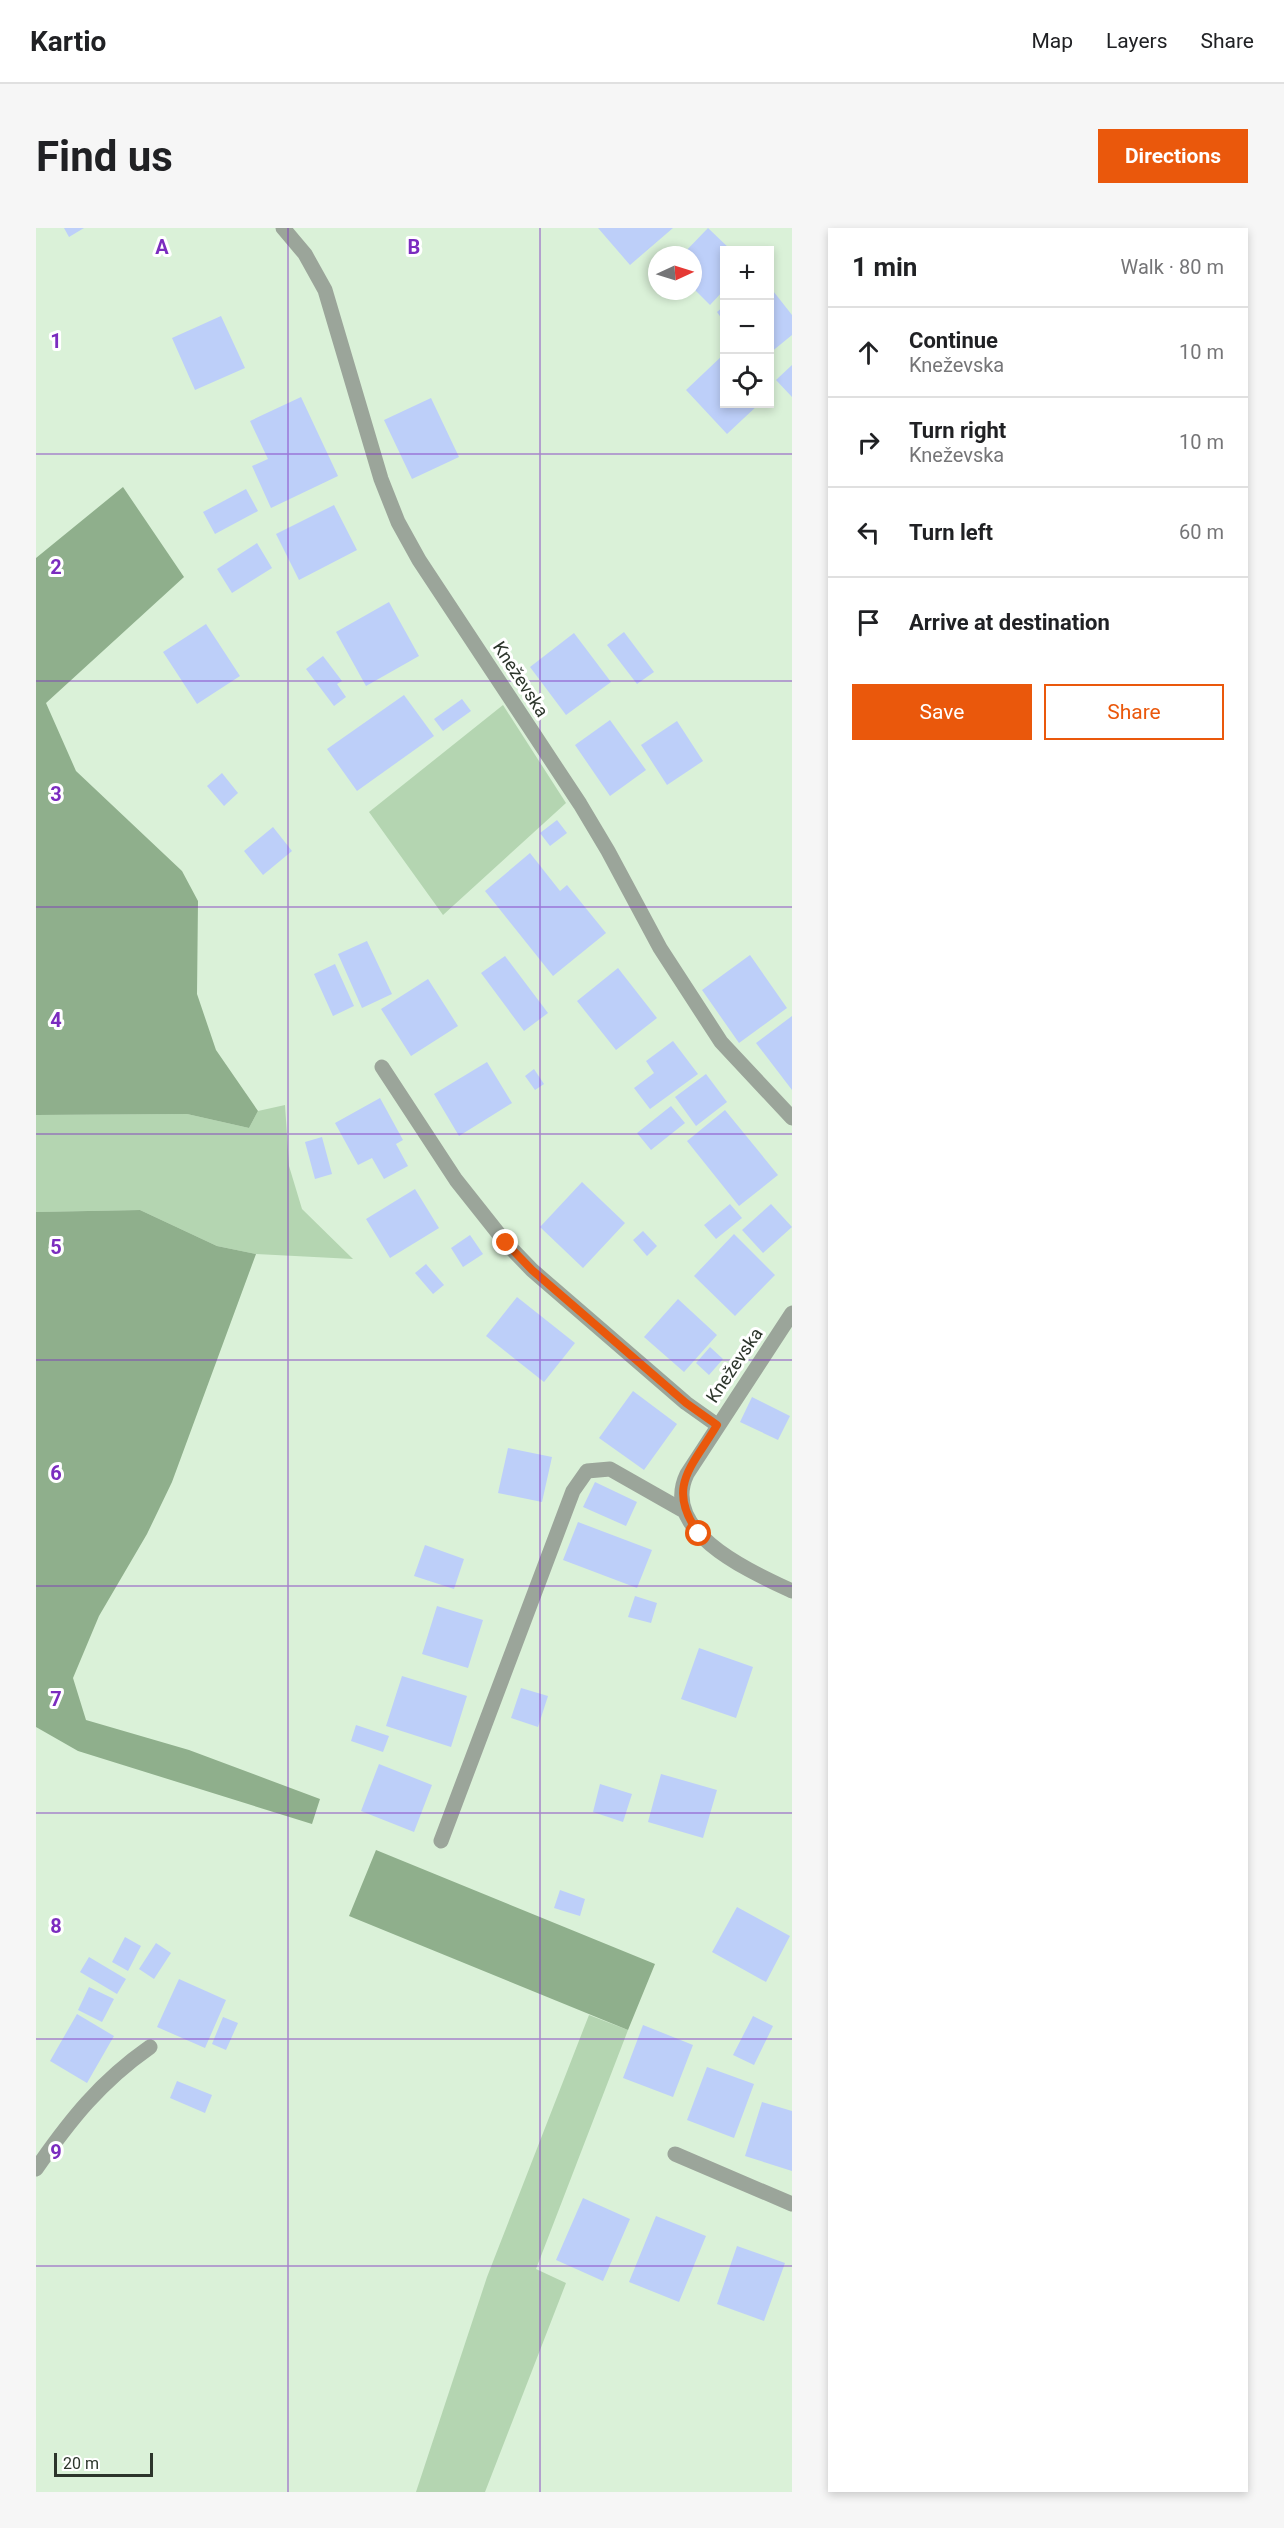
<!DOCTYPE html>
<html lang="en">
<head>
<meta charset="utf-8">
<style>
	:root { --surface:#fff; --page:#f6f6f6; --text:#202124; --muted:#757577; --line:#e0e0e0; --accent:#ea580c }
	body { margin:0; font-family:Roboto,sans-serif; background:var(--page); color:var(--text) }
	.controls { position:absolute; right:18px; top:18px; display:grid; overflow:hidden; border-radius:0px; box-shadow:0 3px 9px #0003 }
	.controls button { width:54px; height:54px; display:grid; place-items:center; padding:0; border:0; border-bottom:2px solid var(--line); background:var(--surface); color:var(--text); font:30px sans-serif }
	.compass { position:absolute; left:612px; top:18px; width:54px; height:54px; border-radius:50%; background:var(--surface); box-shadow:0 3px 9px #0003; rotate:86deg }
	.scale { position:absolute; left:18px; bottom:15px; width:99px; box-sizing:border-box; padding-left:6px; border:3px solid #2c352b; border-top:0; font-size:16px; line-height:21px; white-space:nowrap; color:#2c352b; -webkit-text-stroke:4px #fff; paint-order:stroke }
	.stop { position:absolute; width:18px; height:18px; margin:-14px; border:4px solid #ea580c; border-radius:50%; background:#fff }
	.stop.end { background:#ea580c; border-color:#fff; box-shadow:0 2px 6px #0008 }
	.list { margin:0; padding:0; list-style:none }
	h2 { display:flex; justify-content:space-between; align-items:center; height:78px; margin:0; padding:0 24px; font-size:26px }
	h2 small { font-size:20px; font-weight:400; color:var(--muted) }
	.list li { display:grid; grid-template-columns:39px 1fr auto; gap:18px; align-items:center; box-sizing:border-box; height:90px; padding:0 24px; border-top:2px solid var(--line) }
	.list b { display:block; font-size:22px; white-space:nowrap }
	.list p { margin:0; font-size:20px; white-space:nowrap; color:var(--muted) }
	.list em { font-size:20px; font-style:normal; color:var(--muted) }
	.actions { display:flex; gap:12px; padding:18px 24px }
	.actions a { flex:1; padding:14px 0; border:2px solid var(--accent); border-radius:0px; text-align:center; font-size:21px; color:var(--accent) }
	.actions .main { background:var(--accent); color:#fff }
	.icon { flex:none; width:33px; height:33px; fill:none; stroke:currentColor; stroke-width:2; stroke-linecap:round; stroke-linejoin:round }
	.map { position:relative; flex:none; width:756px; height:2264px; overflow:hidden; border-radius:0px }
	header { display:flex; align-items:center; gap:36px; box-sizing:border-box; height:84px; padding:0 30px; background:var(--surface); border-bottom:2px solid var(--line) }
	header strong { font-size:28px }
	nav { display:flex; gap:33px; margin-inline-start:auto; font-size:21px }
	.intro { display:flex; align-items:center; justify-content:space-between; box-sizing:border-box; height:144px; padding:0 36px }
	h1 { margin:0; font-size:42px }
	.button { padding:15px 27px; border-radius:0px; background:var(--accent); color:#fff; font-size:21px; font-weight:700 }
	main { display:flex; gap:36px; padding:0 36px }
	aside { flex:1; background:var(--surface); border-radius:0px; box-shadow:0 3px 9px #0003 }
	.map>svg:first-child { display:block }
	.green { fill:#b4d5b1 }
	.forest { fill:#8faf8c }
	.building { fill:#bdcff9 }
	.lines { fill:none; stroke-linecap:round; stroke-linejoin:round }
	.minor { stroke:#9ba59a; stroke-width:15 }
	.route { stroke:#ea580c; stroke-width:8 }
	.grid { fill:none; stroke:#7b2cbf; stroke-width:1.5; stroke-opacity:0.55 }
	.labels { text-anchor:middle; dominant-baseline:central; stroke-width:6; stroke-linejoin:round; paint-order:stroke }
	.street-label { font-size:18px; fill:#2c352b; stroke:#fff }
	.grid-label { font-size:20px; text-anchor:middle; font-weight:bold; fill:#7b2cbf; stroke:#fff; stroke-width:6; stroke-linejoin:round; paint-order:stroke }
</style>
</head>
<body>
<header>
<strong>Kartio</strong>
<nav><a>Map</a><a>Layers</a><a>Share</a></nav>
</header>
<div class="intro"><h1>Find us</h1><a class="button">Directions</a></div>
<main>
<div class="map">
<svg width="756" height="2264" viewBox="0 0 756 2264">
	<rect width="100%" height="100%" fill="#daf1d8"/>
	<!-- green -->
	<path class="green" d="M 467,477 L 530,575 L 407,687 L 333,584 Z
		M 249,877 L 253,938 L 266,981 L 317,1031 L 220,1026 L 181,1018 L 104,982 L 0,984 L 0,887 L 151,886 L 213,900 L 222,883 Z
		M 553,1787 L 592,1802 L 500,2041 L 530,2055 L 449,2264 L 380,2264 L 451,2049 Z"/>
	<!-- forest -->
	<path class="forest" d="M 87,259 L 148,349 L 10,475 L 40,543 L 146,643 L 162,673 L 161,766 L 180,822 L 222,883 L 213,900 L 151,886 L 0,887 L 0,330 Z
		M 104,982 L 181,1018 L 220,1026 L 136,1254 L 111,1306 L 63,1388 L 37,1450 L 50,1492 L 153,1522 L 284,1571 L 276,1596 L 42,1523 L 0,1499 L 0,984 Z
		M 340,1622 L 619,1736 L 592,1802 L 313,1688 Z"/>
	<!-- building -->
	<path class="building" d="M 28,0 L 48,0 L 33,9 Z
		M 562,0 L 637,0 L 594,37 Z
		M 672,0 L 695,22 L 688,22 L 688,62 L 674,77 L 657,60 L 657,27 L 646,27 Z
		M 734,59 L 756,87 L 756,107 L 734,125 Z
		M 688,78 L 688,94 L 681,84 Z
		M 185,88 L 209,140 L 159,162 L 136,110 Z
		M 688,126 L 688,176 L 723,176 L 691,206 L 650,162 Z
		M 756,137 L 756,169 L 740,152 Z
		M 265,169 L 302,248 L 235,280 L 216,238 L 232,231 L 214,193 Z
		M 395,170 L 423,229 L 376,251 L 348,192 Z
		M 210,261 L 222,283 L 179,306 L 167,284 Z
		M 298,277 L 321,322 L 263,352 L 240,306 Z
		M 221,315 L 236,340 L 196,365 L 181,341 Z
		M 353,374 L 383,428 L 330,458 L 300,404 Z
		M 170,396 L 204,448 L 161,476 L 127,424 Z
		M 588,404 L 618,444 L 601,456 L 571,417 Z
		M 538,405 L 575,454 L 530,487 L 494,439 Z
		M 287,428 L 306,453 L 301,456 L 310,469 L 298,478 L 270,441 Z
		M 368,467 L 398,508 L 321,563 L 291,521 Z
		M 426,471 L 435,483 L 407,503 L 398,491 Z
		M 574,492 L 610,542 L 574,568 L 539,517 Z
		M 641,493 L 667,533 L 631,557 L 605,517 Z
		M 186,545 L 202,565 L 188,578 L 171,558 Z
		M 521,592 L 531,605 L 514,618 L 504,605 Z
		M 237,599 L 256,623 L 227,647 L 208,623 Z
		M 494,625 L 524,663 L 531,657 L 570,705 L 517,748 L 449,663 Z
		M 331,713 L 356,766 L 326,780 L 302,726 Z
		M 714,727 L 751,780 L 703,815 L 666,762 Z
		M 469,728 L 512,785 L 488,803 L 445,745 Z
		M 299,736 L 318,778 L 297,788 L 278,746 Z
		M 582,740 L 621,790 L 580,822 L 541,773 Z
		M 392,751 L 422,798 L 375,828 L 345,781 Z
		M 756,788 L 756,862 L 720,815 Z
		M 637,813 L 662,846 L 614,881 L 598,860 L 618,845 L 610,833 Z
		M 451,834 L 476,875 L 423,908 L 398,866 Z
		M 498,841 L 508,856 L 499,862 L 489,848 Z
		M 670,846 L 691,874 L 660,898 L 639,869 Z
		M 344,870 L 367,912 L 360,916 L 372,938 L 348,951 L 336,930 L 322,937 L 299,895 Z
		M 635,878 L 649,895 L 615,922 L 601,905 Z
		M 689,882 L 742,947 L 703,978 L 651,913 Z
		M 286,909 L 296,946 L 279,951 L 269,914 Z
		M 546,954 L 589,995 L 547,1040 L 504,999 Z
		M 379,961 L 403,1000 L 354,1030 L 330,991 Z
		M 694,976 L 706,990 L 680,1011 L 668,997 Z
		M 735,976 L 756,999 L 727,1025 L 706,1002 Z
		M 607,1003 L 621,1018 L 611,1028 L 597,1012 Z
		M 698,1006 L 739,1047 L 699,1088 L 658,1048 Z
		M 434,1007 L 447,1026 L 427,1039 L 415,1020 Z
		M 390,1036 L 408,1057 L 397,1066 L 379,1045 Z
		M 481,1069 L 539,1115 L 508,1154 L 450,1108 Z
		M 642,1071 L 681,1107 L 648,1144 L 608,1109 Z
		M 674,1119 L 687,1131 L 673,1147 L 660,1135 Z
		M 597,1163 L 641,1196 L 608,1242 L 563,1210 Z
		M 716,1169 L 754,1188 L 742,1212 L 704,1194 Z
		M 472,1220 L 516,1229 L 506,1274 L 462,1265 Z
		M 559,1254 L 601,1274 L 590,1298 L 547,1279 Z
		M 542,1294 L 616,1322 L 601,1360 L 527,1332 Z
		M 389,1317 L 428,1331 L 418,1361 L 378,1348 Z
		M 599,1368 L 621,1375 L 615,1395 L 592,1389 Z
		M 401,1378 L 447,1392 L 432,1440 L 386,1426 Z
		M 663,1420 L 717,1439 L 700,1490 L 645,1471 Z
		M 366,1448 L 431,1468 L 415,1519 L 350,1498 Z
		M 485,1460 L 512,1468 L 502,1499 L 475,1490 Z
		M 320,1497 L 353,1508 L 347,1524 L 315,1513 Z
		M 343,1536 L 396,1557 L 378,1604 L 325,1583 Z
		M 625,1546 L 681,1562 L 667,1610 L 612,1594 Z
		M 564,1556 L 596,1566 L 587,1594 L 557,1584 Z
		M 524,1662 L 549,1671 L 544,1688 L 518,1680 Z
		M 701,1679 L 754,1708 L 730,1754 L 676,1724 Z
		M 89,1709 L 105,1718 L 92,1743 L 76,1734 Z
		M 120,1715 L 135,1725 L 118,1751 L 103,1741 Z
		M 53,1729 L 90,1751 L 81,1766 L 44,1744 Z
		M 143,1751 L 190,1772 L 169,1820 L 121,1799 Z
		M 53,1759 L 78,1771 L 66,1794 L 42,1782 Z
		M 41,1786 L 78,1808 L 51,1855 L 14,1833 Z
		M 717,1788 L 737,1798 L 718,1837 L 697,1827 Z
		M 187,1789 L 202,1795 L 190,1822 L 176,1816 Z
		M 607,1797 L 657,1817 L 637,1869 L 587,1850 Z
		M 671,1839 L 718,1856 L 698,1910 L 651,1892 Z
		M 141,1853 L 176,1867 L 169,1885 L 134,1870 Z
		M 726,1874 L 756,1883 L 756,1943 L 709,1928 Z
		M 547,1970 L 594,1991 L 567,2053 L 520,2032 Z
		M 620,1988 L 670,2008 L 643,2074 L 593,2054 Z
		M 701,2018 L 749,2035 L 728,2093 L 681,2076 Z"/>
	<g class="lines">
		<!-- minor -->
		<path class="minor" d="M 247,0 L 269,26 L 289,62 L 345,251 L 362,294 L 383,332 L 544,576 L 572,623 L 624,720 L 685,814 L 756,890
			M 346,839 L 420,952 L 470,1015 L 496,1042 L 650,1175 L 681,1197
			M 756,1085 L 651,1246 C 623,1304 716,1344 756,1363
			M 405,1613 L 537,1263 L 551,1243 L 574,1241 L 648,1283
			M 639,1926 L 756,1976
			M 0,1941 C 34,1892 64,1854 114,1819"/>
	</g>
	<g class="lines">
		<!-- route -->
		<path class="route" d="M 470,1015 L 496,1042 L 650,1175 L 681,1197 C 656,1239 629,1259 663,1306"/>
	</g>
	<!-- grid -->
	<path class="grid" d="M 252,0 L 252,2264M 504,0 L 504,2264M 0,226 L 756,226M 0,453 L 756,453M 0,679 L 756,679M 0,906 L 756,906M 0,1132 L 756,1132M 0,1358 L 756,1358M 0,1585 L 756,1585M 0,1811 L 756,1811M 0,2038 L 756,2038"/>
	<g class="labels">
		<!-- street labels -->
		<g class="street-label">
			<text transform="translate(485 451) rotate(57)">Kneževska</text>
			<text transform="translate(698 1137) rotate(-56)">Kneževska</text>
		</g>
	</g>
	<g class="grid-label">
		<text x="126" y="26">A</text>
		<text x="378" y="26">B</text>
		<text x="20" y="120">1</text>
		<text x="20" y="346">2</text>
		<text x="20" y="573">3</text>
		<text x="20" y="799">4</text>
		<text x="20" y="1026">5</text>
		<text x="20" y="1252">6</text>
		<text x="20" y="1478">7</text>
		<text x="20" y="1705">8</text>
		<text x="20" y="1931">9</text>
	</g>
</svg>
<div class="controls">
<button>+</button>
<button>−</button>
<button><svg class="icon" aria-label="locate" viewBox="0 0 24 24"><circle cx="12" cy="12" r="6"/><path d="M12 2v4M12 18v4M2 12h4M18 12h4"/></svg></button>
</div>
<svg class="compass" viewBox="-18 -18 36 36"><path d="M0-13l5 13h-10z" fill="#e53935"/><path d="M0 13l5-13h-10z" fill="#757577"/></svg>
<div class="scale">20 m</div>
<div class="stop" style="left:663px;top:1306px"></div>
<div class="stop end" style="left:470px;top:1015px"></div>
</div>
<aside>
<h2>1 min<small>Walk · 80 m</small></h2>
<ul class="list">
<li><svg class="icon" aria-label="ahead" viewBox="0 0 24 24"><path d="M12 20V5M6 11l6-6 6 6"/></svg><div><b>Continue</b><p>Kneževska</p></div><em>10 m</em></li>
<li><svg class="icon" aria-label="right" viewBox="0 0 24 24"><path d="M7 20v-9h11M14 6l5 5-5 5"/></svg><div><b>Turn right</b><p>Kneževska</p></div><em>10 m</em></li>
<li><svg class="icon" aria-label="left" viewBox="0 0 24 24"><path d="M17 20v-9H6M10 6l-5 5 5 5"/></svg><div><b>Turn left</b></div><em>60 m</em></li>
<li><svg class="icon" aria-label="arrive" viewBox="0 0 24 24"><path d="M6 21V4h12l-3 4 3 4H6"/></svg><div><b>Arrive at destination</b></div></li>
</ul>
<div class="actions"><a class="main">Save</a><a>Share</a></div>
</aside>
</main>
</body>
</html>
